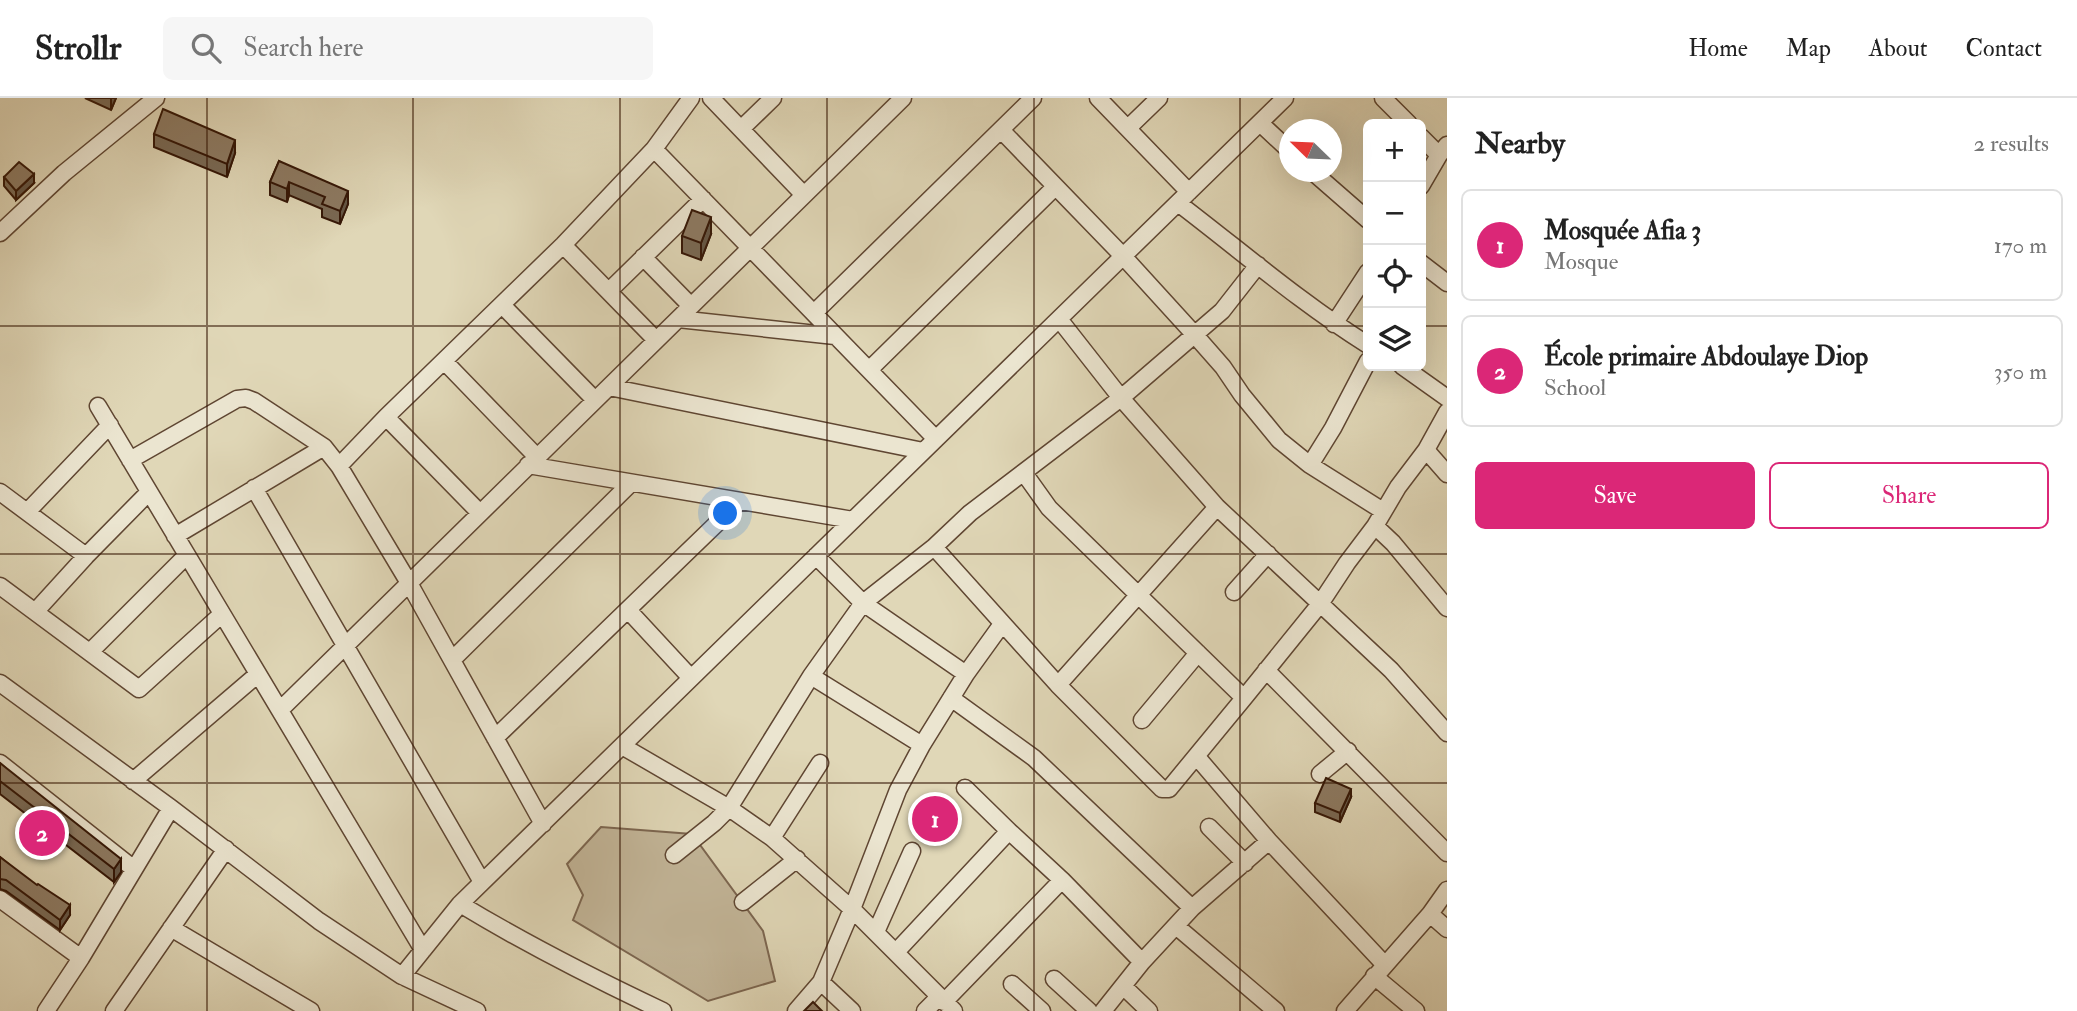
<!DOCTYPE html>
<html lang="en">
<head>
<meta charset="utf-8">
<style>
	:root { --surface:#fff; --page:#f6f6f6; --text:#222; --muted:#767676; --line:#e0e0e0; --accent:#db2777 }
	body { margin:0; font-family:"IM FELL Double Pica",serif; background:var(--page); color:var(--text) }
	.controls { position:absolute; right:21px; top:21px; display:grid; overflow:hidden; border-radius:10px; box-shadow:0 7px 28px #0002 }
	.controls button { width:63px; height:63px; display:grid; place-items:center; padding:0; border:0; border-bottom:2px solid var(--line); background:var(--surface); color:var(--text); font:35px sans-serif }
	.compass { position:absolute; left:1279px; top:21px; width:63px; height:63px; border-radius:50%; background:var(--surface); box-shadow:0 7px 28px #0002; rotate:293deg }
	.you { position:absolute; left:726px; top:416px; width:24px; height:24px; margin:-18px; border:5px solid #fff; border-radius:50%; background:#1a73e8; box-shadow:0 0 0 10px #1a73e833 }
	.badge { display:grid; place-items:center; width:46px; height:46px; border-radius:50%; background:var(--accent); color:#fff; font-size:23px; font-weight:700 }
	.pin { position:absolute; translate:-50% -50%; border:4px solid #fff; box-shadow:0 2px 7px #0006 }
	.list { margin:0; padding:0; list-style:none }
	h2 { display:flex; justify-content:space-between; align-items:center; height:91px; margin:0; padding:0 28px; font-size:30px }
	h2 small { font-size:23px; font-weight:400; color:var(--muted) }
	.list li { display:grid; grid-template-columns:46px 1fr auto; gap:21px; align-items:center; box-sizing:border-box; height:112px; margin:0 14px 14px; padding:0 14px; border:2px solid var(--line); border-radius:10px }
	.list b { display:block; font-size:26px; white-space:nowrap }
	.list p { margin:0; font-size:23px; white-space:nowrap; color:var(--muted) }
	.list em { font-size:23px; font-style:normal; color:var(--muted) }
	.actions { display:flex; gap:14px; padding:21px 28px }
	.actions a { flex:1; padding:16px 0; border:2px solid var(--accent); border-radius:10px; text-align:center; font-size:24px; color:var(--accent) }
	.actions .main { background:var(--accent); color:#fff }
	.icon { flex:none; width:38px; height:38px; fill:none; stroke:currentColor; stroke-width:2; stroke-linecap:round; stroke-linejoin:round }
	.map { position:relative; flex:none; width:1447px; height:913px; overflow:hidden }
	header { display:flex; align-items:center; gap:42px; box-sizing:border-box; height:98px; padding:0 35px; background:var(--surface); border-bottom:2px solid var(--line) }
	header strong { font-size:33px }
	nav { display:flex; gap:38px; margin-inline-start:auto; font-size:24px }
	.search { width:490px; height:63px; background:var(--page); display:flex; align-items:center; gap:18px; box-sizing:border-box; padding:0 24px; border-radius:10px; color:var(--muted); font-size:26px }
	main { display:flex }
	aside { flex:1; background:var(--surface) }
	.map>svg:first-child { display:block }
	.green { fill:#c3b699; stroke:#7c6650; stroke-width:2 }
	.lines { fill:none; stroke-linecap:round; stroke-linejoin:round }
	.minor-casing { stroke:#5f4632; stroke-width:19 }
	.minor { stroke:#ebe5d0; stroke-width:16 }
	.wall { fill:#796954; stroke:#341606; stroke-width:2 }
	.shaded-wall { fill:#635545; stroke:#341606; stroke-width:2 }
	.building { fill:#8d7a62; stroke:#341606; stroke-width:2 }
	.grid { fill:none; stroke:#341606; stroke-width:2; stroke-opacity:0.55 }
</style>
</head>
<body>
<header>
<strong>Strollr</strong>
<div class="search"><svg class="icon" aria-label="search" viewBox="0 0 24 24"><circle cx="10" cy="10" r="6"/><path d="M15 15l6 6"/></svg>Search here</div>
<nav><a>Home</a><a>Map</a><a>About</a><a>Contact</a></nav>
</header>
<main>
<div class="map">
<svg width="1447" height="913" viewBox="0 0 1447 913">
	<rect width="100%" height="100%" fill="#e0d7b7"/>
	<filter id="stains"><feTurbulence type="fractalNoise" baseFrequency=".00286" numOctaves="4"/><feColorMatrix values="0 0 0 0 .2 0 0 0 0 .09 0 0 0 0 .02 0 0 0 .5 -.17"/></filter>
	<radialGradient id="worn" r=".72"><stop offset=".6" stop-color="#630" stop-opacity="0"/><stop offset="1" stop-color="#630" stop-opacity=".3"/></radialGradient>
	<!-- green -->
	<path class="green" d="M 601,729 L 692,736 L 763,833 L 775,883 L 708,903 L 573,822 L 583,797 L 567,766 Z"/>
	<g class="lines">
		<defs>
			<path id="minor" d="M 711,0 L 804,97
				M 1098,0 L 1189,94
				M 1383,0 L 1409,26
				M 1260,25 L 1290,53
				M 1128,30 L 1159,0
				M 741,31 L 773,0
				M 1001,32 L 1123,158 L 1194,236 L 1223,269 L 1242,297 L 1279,342 L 1310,367 L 1383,413
				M 1421,39 L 1439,57
				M 654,51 L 936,341
				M 1313,74 L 1368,122
				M 1421,88 L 1439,57 L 1447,47
				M 1178,105 C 1241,153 1301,205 1368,247
				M 0,135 L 64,75 L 156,0
				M 563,147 L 656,242
				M 643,159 L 691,208
				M 1421,165 L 1447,185
				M 609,193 L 703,101
				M 502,207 L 595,302
				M 814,215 L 1033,0
				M 678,221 L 835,238
				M 1059,221 L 1121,300 L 1217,409 L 1391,572 L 1447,635
				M 1334,226 L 1368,174
				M 444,263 L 537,359
				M 1402,268 L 1447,300
				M 869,272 L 1055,89
				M 609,289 L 923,353
				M 98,308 L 423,852
				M 386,319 L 480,415
				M 1426,352 L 1447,376
				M 130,362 L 237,301 L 246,300 L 254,303 L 324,349 L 339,368 L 409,485 L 543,726
				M 528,367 L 853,422
				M 1310,367 L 1333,330 L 1368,263
				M 339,368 L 386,319 L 563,147 L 654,51 L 691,0
				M 1024,375 L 1049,410 L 1244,600
				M 254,390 L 482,784
				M 0,394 L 86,458
				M 27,414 L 110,327
				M 1375,428 L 1393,445 L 1447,510
				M 175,438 L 324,349
				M 934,449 L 1058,587 L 1162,691 L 1169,691 L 1244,600 L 1320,506 L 1347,465 L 1375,428 L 1398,389 L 1426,352 L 1447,314
				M 816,458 L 863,505 L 966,576
				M 0,488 L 139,591 L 222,516
				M 1234,494 L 1268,456
				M 628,512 L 691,580
				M 35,514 L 86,458 L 149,394
				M 90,554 L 187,457
				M 452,562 L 630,386
				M 1266,572 L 1447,755
				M 811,578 L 922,647
				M 0,585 L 171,710 L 319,823 L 402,878 L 477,913
				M 1058,587 L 1217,409
				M 951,600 L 1034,660 L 1192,810
				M 280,612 L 903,0
				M 1142,622 L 1198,555
				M 495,640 L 740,403
				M 622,648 L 729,710 L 772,740 L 852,811 L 954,913
				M 1197,659 L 1269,743 L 1385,867
				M 0,665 L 134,771
				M 1320,676 L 1348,653
				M 133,683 L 258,576
				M 965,690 L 1009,733
				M 1209,729 L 1245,765
				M 772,740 L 820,665
				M 674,757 L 714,725 L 729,710 L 811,578 L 863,505 L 934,449 L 970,415 L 1121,300 L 1222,213 L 1258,167
				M 0,801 L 81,860
				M 743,804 L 797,761
				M 460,806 C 526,846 593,880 663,913
				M 1430,816 L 1447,831
				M 1176,828 L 1276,913
				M 171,830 L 311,913
				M 876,834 L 912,753
				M 896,854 L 1009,733 L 1062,782 L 1142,864
				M 402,878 L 460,806 L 1285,0
				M 1374,878 L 1416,913
				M 1054,881 L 1089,913
				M 821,884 L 852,913
				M 1012,886 L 1042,913
				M 1123,888 L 1149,913
				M 944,904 L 1062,782
				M 46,913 L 81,860 L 171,710
				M 114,913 L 226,751
				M 796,913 L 821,884 L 852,811 L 898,692 L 922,647 L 966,576 L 1002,526
				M 925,913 L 939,899
				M 1103,913 L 1142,864 L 1192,810 L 1269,743
				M 1345,913 L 1430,816 L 1447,792"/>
		</defs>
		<!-- minor casing -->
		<use href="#minor" class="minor-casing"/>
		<!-- minor -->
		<use href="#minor" class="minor"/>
	</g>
	<!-- wall -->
	<path class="wall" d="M 85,0 L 116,0 L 111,12 Z
		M 154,36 L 235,55 L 227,79 L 154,49 Z
		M 279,63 L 348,106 L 340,126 L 322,119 L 322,111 L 289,97 L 287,104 L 270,97 L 270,84 Z
		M 4,79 L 34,85 L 16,102 L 4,88 Z
		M 711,136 L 701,162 L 682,155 L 682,138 Z
		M 0,665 L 121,774 L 114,784 L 0,696 Z
		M 1351,699 L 1340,724 L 1315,714 L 1315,705 Z
		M 0,759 L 70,817 L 60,832 L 6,793 L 0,791 Z"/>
	<!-- shaded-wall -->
	<path class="shaded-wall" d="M 111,0 L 116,0 L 111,12 Z
		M 235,42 L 235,55 L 227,79 L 227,66 Z
		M 34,76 L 34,85 L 16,102 L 16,93 Z
		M 289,84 L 289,97 L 287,104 L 287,91 Z
		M 348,93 L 348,106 L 340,126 L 340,113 Z
		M 711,119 L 711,136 L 701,162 L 701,145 Z
		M 1351,691 L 1351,699 L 1340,724 L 1340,715 Z
		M 121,761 L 121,774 L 114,784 L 114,771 Z
		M 70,807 L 70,817 L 60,832 L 60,822 Z"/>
	<!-- building -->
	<path class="building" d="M 163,11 L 235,42 L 227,66 L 154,36 Z
		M 279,63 L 348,93 L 340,113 L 322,106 L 325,99 L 289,84 L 287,91 L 270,84 Z
		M 19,64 L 34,76 L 16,93 L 4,79 Z
		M 692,112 L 711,119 L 701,145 L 682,138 Z
		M 0,665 L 121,761 L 114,771 L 0,683 Z
		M 1326,680 L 1351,691 L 1340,715 L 1315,705 Z
		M 0,759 L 37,787 L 38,786 L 70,807 L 60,822 L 6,782 L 0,781 Z
		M 813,904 L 822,913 L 804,913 Z"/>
	<!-- grid -->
	<path class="grid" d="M 207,0 L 207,913M 413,0 L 413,913M 620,0 L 620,913M 827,0 L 827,913M 1034,0 L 1034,913M 1240,0 L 1240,913M 0,228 L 1368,228M 1421,228 L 1447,228M 0,456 L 1447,456M 0,685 L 1447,685"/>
	<rect width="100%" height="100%" filter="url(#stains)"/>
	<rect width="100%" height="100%" fill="url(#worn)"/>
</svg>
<div class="controls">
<button>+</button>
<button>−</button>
<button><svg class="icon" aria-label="locate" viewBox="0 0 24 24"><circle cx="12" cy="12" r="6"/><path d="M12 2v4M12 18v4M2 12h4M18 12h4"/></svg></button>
<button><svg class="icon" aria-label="layers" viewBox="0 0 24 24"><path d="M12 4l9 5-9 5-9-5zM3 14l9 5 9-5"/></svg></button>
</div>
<svg class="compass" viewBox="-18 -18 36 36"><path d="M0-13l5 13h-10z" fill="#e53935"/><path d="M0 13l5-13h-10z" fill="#767676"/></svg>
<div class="you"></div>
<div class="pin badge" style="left:935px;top:721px">1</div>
<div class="pin badge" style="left:42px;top:735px">2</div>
</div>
<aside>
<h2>Nearby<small>2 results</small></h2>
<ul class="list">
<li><span class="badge">1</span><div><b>Mosquée Afia 3</b><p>Mosque</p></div><em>170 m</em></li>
<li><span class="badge">2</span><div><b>École primaire Abdoulaye Diop</b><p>School</p></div><em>350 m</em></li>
</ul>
<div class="actions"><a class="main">Save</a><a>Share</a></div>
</aside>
</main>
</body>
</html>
